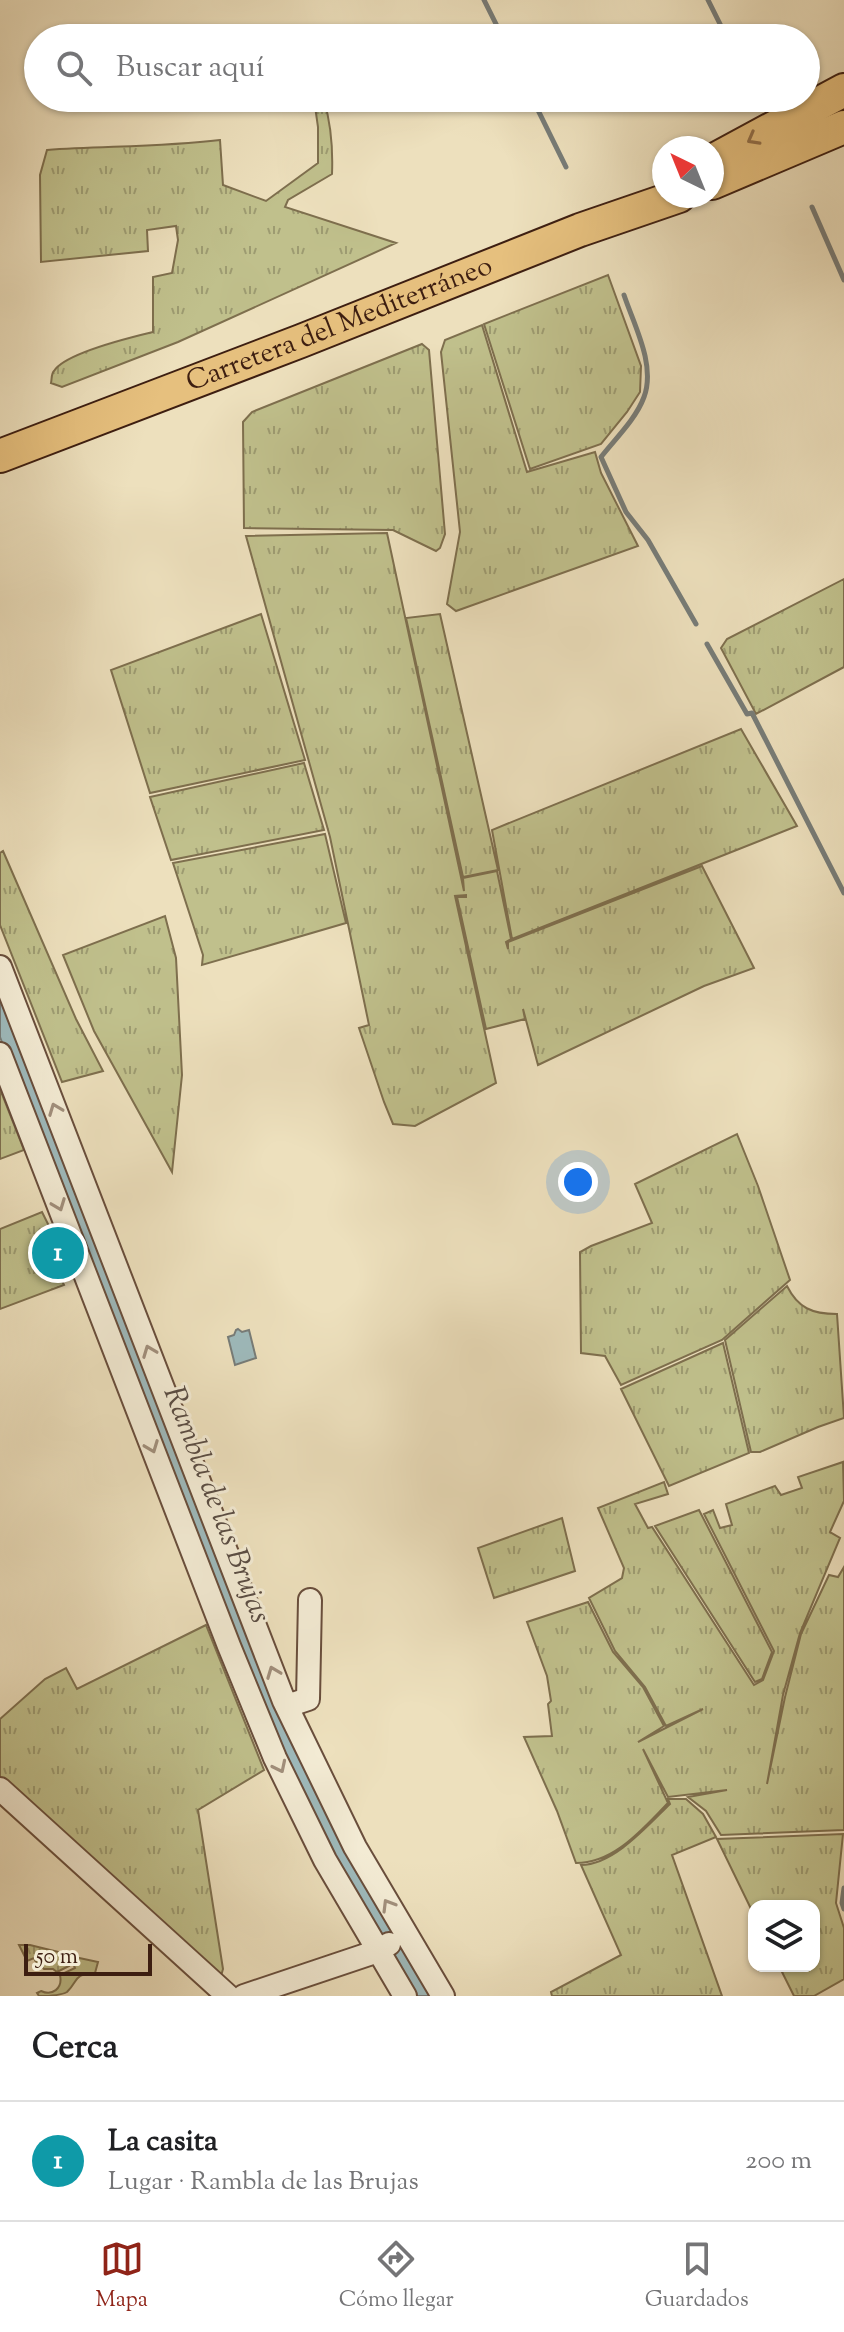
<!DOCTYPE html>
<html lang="es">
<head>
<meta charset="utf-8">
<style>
	:root { --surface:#fff; --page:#f2f2f2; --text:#202124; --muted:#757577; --line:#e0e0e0; --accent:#8f2418 }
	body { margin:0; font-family:"Sorts Mill Goudy",serif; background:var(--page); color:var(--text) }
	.controls { position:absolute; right:24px; bottom:24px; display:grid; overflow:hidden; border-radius:16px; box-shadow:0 2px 6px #0004 }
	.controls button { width:72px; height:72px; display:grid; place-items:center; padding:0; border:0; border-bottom:2px solid var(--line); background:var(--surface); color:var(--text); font:40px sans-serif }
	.compass { position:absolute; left:652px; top:136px; width:72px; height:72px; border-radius:50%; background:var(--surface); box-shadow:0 2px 6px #0004; rotate:317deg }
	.scale { position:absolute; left:24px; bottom:20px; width:128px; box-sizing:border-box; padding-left:8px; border:4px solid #3d1e11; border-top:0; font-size:22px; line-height:28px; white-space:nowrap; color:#3d1e11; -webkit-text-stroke:6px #f3ebd4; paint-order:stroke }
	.you { position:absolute; left:578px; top:1182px; width:28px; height:28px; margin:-20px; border:6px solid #fff; border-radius:50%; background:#1a73e8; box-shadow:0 0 0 12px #1a73e833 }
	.badge { display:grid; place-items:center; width:52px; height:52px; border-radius:50%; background:var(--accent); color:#fff; font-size:26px; font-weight:700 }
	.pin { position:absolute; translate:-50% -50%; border:4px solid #fff; box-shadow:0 2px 8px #0006 }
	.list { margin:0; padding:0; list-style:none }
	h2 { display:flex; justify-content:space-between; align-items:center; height:104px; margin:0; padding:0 32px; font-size:34px }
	h2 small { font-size:26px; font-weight:400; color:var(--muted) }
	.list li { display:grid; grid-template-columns:52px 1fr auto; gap:24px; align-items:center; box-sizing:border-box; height:120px; padding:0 32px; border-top:2px solid var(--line) }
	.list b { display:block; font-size:30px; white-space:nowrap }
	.list p { margin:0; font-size:26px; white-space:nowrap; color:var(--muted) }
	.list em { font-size:26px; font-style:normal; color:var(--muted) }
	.icon { flex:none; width:44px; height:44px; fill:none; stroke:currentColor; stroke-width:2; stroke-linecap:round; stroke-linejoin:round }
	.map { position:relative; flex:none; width:844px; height:1996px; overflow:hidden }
	.search { position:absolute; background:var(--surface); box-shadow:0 2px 6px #0004; left:24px; right:24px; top:24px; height:88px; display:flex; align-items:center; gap:20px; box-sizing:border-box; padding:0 28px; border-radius:44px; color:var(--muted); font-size:30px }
	.sheet { height:224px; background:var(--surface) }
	nav { display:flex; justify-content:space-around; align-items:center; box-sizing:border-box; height:112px; border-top:2px solid var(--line); background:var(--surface); font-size:22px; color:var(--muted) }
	nav a { display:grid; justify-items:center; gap:4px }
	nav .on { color:var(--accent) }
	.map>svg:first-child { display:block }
	.grass { fill:url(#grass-tufts); stroke:#7e6f4e; stroke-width:2 }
	.water { fill:#9ebabc; stroke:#777c78; stroke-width:2 }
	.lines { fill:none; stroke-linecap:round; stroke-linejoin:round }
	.stream { stroke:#777c78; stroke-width:5 }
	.minor-casing { stroke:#694e3c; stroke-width:26 }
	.highway-casing { stroke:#3d1e11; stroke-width:36 }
	.minor { stroke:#f3ebd4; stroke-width:22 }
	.highway { stroke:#e6c07e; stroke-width:32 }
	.oneway { stroke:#926f48 }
	.oneway2 { stroke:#a18f7c }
	.labels { text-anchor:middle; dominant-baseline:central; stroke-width:6; stroke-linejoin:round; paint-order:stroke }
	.street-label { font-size:28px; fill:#3d1e11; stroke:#f3ebd4 }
	.water-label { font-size:30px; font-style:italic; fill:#5a4d44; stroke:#f3ebd4 }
</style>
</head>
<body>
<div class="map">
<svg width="844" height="1996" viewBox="0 0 844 1996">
	<defs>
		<pattern id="grass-tufts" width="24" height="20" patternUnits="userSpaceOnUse" patternTransform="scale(2)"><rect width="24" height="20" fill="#c0c08c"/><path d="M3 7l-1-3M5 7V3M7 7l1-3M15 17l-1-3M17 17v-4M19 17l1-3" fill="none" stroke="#9d9b71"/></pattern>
	</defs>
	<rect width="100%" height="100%" fill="#ede0bd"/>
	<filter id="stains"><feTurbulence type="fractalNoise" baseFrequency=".0025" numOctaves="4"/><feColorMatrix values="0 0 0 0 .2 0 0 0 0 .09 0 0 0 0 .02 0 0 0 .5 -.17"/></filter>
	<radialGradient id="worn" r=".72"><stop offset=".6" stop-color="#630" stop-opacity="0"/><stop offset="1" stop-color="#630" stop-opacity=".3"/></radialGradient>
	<!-- grass -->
	<path class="grass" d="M 314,99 L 324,100 C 331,124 333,149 332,174 L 288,200 L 285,207 L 396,243 L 178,342 L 62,387 L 51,383 C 52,379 51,374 54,371 C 65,353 132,337 153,332 L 153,277 L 172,273 L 178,240 L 176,226 L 147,230 L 148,251 L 41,262 L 40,175 L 47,150 C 105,146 162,147 220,140 L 223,185 L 266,201 L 318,163 L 318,127 Z
		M 608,275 L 641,366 L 640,392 L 627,412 L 601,444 L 530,469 L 484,324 Z
		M 482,325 L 527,472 L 595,452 L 601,473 L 638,546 L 456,611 L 447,604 L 460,532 L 441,352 L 445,340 Z
		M 422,344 L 429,350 L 445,534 L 440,548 L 436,551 L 393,530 L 244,528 L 243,422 L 252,412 Z
		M 387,533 L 464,891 L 463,878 L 497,871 L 511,939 L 506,942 L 508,949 L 508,942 L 702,866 L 754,968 L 704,986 L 538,1065 L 523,1009 L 525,1019 L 486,1029 L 457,897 L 466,897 L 466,895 L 455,896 L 496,1083 L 415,1126 L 393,1124 L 384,1102 L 359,1028 L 369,1025 L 330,837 L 246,536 Z
		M 844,579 L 844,667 L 756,714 L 721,648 L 727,639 Z
		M 261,614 L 305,760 L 150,793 L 111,670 Z
		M 440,614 L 498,870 L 463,877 L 406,618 Z
		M 741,729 L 797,826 L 512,939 L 492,830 Z
		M 304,763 L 324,830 L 171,860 L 150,797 Z
		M 325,834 L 346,923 L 202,965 L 203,955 L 173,863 Z
		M 3,851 L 76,1019 L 103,1071 L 62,1082 L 0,925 L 0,853 Z
		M 165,916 L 176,958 L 182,1075 L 172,1172 L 94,1031 L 63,955 Z
		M 0,1089 L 24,1150 L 0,1159 Z
		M 737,1134 L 758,1186 L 790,1280 L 722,1340 L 621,1385 L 605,1356 L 581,1353 L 580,1252 L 591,1246 L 652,1223 L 635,1184 Z
		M 42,1212 L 57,1242 L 47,1248 L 64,1285 L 0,1309 L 0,1229 Z
		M 787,1286 C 798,1308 812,1314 837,1314 L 844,1418 L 818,1427 L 760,1452 L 751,1452 L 725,1340 Z
		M 723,1343 L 749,1453 L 669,1486 L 621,1389 Z
		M 843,1462 L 844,1501 L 830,1532 L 840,1538 L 800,1633 L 783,1695 L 767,1784 L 785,1697 L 801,1634 L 829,1575 L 838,1577 L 844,1567 L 844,1830 L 721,1835 L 706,1811 L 688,1797 L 727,1790 L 668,1797 L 643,1749 L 668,1803 C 643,1828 615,1863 576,1863 L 557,1811 L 524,1737 L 552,1736 L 548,1704 L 551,1701 L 547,1676 L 527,1622 L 588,1602 L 613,1652 L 643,1687 L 664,1726 L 638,1742 L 703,1709 L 666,1726 L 645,1687 L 615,1651 L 589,1598 L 622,1578 L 624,1568 L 598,1508 L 664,1482 L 668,1494 L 635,1504 L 648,1528 L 652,1527 L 754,1685 L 763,1680 L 774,1651 L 704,1514 L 713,1510 L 720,1528 L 732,1525 L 726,1504 L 775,1486 L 781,1495 L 802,1488 L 798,1477 Z
		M 699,1510 L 772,1652 L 762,1679 L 755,1682 L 655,1526 Z
		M 562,1518 L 575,1571 L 494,1598 L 478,1548 Z
		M 206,1625 L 264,1770 L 198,1810 L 223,1969 L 221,1976 L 0,1779 L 0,1719 L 45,1679 L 66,1668 L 77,1689 Z
		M 668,1799 L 686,1799 L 703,1814 L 716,1837 L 672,1855 L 722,1996 L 552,1996 L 551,1992 L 621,1955 L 581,1865 C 614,1865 648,1825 670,1804 Z
		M 843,1834 L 836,1903 L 844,1928 L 844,1979 L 814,1996 L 794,1996 L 779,1966 L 814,1966 L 814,1906 L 754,1906 L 754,1915 L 717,1839 Z
		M 19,1945 L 30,1945 L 63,1953 L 69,1966 L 57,1972 L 53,1969 L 44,1969 L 42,1967 L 39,1968 L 34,1958 L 27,1961 Z
		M 70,1956 L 98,1962 L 95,1973 C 73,1974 79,1980 67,1992 C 60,1996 47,1996 39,1996 L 37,1993 L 41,1991 C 52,1996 63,1989 60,1975 L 75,1968 Z"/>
	<!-- water -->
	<path class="water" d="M 0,985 L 253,1637 L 435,1996 L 411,1996 L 316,1832 L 87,1265 L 0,1037 Z
		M 238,1329 L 242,1332 L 249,1330 L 256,1358 L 235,1365 L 228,1337 L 234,1335 L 236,1330 Z"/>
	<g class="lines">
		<!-- stream -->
		<path class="stream" d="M 484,0 L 503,38
			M 708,0 L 727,38
			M 532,98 L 566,167
			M 812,207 L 844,280
			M 624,295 C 634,325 656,365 644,397 C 636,419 615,439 601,457 L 626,512 L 648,540 L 696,624
			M 707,644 L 747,714 L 752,713 L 844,893
			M 844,1888 L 842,1903 L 844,1909"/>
		<defs>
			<path id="minor" d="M 0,967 L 284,1701 L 355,1847 L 443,1996
				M 0,1054 L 229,1646 L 275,1758 L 325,1860 L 405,1996
				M 287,1706 L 308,1699 L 310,1600
				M 0,1789 L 228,1996
				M 244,1996 L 378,1951 L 389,1944"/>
			<g id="highway">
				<path d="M 712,161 L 844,90"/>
				<path d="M 712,183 L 844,127"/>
				<path id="s1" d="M 0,456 L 301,341 L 580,230 L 679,196"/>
			</g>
		</defs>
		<!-- minor casing -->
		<use href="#minor" class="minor-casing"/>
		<!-- highway casing -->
		<use href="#highway" class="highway-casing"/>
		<!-- minor -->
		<use href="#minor" class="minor"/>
		<!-- highway -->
		<use href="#highway" class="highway"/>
	</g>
	<!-- one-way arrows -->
	<defs><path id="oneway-chevron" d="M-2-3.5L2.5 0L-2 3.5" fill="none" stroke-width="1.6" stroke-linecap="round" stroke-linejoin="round" transform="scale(2)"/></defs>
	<use class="oneway" href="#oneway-chevron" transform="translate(753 139) rotate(151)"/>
	<g class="oneway2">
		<use href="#oneway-chevron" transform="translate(55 1109) rotate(-111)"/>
		<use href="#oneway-chevron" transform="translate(59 1205) rotate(69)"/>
		<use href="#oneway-chevron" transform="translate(149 1351) rotate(-111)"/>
		<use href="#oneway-chevron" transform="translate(152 1447) rotate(69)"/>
		<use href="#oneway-chevron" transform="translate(273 1672) rotate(-111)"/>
		<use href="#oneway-chevron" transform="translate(280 1767) rotate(64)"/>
		<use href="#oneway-chevron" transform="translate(388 1905) rotate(-121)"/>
	</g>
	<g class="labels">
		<!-- street labels -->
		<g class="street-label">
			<text stroke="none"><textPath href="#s1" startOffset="364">Carretera del Mediterráneo</textPath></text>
		</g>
		<!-- water labels -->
		<g class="water-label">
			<text transform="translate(216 1505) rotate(69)">Rambla de las Brujas</text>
		</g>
	</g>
	<rect width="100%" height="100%" filter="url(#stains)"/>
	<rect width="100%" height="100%" fill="url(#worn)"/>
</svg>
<div class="controls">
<button><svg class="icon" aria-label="layers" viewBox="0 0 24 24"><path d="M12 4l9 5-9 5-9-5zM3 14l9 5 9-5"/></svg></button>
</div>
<svg class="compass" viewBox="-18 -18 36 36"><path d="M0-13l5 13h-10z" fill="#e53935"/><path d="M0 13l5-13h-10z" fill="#757577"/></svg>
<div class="scale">50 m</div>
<div class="you"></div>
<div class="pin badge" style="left:58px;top:1253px;background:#0f9aa8">1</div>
<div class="search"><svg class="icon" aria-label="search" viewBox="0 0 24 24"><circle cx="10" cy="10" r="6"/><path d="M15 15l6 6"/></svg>Buscar aquí</div>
</div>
<section class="sheet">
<h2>Cerca<small></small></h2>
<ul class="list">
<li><span class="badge" style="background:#0f9aa8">1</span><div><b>La casita</b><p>Lugar · Rambla de las Brujas</p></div><em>200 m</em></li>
</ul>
</section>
<nav>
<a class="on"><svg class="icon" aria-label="map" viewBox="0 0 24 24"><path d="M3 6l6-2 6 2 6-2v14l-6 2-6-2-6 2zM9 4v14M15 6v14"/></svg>Mapa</a>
<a><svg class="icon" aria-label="directions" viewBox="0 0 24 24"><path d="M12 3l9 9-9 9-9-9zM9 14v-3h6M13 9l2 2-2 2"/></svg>Cómo llegar</a>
<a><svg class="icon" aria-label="saved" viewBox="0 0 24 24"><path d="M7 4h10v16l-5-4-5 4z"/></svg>Guardados</a>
</nav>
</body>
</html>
